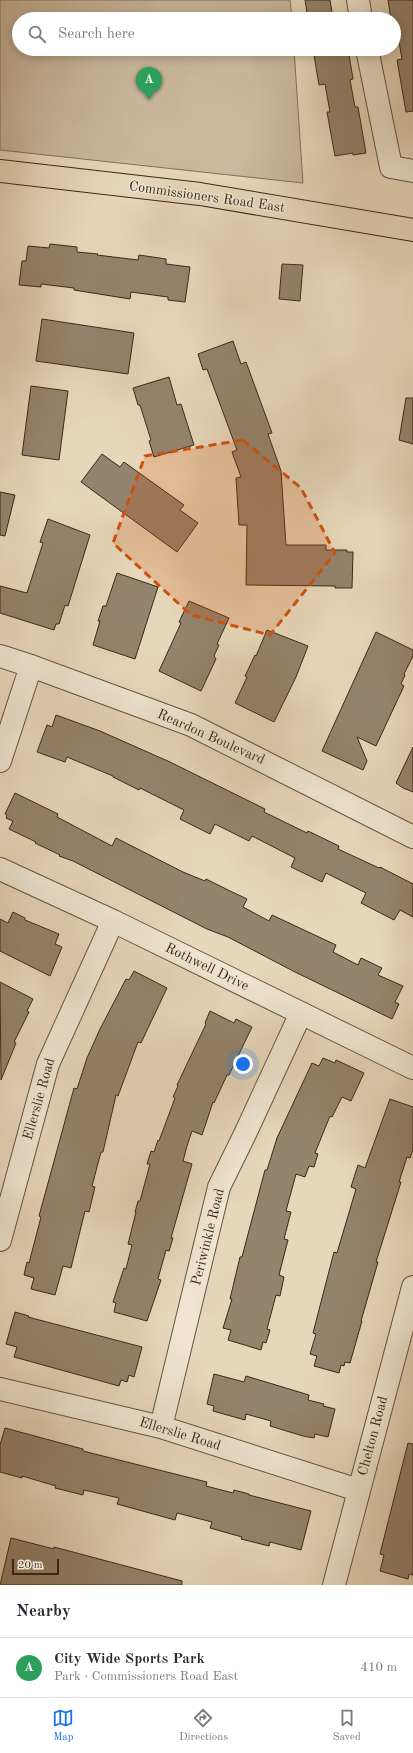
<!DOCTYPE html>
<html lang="en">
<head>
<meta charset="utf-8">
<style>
	:root { --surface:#fff; --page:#f7f7f7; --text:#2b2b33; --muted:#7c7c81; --line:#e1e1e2; --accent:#1a73e8 }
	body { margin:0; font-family:"Old Standard TT",serif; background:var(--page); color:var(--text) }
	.scale { position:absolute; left:12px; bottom:10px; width:47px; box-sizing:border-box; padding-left:4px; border:2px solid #3a2919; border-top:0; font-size:11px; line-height:14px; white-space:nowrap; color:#3a2919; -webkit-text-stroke:3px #efe5d2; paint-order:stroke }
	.you { position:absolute; left:243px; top:1064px; width:14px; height:14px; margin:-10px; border:3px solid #fff; border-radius:50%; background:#1a73e8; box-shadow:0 0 0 6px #1a73e833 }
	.badge { display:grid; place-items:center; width:26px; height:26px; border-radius:50%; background:var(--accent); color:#fff; font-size:13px; font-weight:700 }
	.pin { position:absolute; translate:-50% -33px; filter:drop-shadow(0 1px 2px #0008) }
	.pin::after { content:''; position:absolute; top:21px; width:14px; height:12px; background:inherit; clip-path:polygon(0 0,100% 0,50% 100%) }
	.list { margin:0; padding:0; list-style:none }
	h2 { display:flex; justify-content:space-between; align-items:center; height:52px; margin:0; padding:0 16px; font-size:17px }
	h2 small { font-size:13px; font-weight:400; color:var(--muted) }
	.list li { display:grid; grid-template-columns:26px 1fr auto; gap:12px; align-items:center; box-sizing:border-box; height:60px; padding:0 16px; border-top:1px solid var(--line) }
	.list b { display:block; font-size:15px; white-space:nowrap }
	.list p { margin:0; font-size:13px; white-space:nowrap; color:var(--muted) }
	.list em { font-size:13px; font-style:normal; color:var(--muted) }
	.icon { flex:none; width:22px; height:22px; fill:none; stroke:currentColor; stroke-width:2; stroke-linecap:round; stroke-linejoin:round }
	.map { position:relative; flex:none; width:413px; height:1585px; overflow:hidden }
	.search { position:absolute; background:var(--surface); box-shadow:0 2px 10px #0003; left:12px; right:12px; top:12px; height:44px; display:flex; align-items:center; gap:10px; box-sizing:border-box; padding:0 14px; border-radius:22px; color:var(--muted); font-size:15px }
	.sheet { height:112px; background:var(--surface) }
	nav { display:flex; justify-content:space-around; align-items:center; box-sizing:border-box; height:56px; border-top:1px solid var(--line); background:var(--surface); font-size:11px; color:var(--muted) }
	nav a { display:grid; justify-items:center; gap:2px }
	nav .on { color:var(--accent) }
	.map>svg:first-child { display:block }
	.green { fill:#cab99f; stroke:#82715c }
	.building { fill:#94836d; stroke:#3a2919 }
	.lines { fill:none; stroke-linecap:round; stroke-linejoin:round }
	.minor-casing { stroke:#655441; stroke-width:24 }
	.major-casing { stroke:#3a2919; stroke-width:24 }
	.minor { stroke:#efe5d2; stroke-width:22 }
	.major { stroke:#e7d7ba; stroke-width:22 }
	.marked { fill:#ce520e; fill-opacity:0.2; stroke:#ce520e; stroke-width:3; stroke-dasharray:8 5; stroke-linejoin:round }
	.labels { text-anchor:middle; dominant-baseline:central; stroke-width:3; stroke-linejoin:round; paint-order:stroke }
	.street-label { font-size:14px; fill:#3a2919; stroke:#efe5d2 }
</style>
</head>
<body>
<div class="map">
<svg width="413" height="1585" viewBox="0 0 413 1585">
	<rect width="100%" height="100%" fill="#e7d7ba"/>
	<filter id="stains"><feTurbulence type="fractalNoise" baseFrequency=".005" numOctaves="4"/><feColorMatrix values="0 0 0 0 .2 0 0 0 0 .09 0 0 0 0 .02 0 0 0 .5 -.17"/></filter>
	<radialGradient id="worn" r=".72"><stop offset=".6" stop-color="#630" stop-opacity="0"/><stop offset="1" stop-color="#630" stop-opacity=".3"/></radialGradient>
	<!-- green -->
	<path class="green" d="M 0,0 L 290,0 L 292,19 L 19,19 L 19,49 L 294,49 L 303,183 L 0,150 Z"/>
	<!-- building -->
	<path class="building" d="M 305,0 L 330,0 L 333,19 L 308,19 Z
		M 388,0 L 413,0 L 413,111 L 406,112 L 397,60 L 402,59 L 397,31 L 394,32 L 394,19 L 391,19 Z
		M 348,49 L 353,79 L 350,80 L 355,107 L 358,107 L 366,153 L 353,155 L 353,153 L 335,156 L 327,112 L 330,112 L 325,84 L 319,85 L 314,55 Z
		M 50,244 L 77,247 L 77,252 L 98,254 L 97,255 L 138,260 L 139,255 L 166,259 L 166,264 L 190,267 L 185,302 L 168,300 L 168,297 L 131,292 L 130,299 L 74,290 L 74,288 L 41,284 L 41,287 L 19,285 L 22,261 L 26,261 L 28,246 L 49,248 Z
		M 282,264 L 303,265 L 300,301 L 279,299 Z
		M 42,319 L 134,333 L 128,374 L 36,361 Z
		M 233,341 L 241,364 L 246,362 L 272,433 L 268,434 L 281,471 L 286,545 L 326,545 L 326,550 L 347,550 L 347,552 L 353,552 L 352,588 L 335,588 L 335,586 L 246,585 L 247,525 L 239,525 L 236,478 L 241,477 L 232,452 L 237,450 L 207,369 L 203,370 L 198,354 Z
		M 169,377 L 177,405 L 181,404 L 194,445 L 154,457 L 149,441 L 151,440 L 140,405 L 138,405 L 133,388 Z
		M 31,386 L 68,391 L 59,460 L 22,455 Z
		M 406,398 L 413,398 L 413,444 L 399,440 Z
		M 102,454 L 120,467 L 124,462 L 184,505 L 180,510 L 198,523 L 177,552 L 81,482 Z
		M 0,492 L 15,495 L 5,536 L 0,535 Z
		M 48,519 L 90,535 L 68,606 L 65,605 L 59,624 L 56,624 L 54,630 L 0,613 L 0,586 L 27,593 L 43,543 L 40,542 Z
		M 117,573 L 158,587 L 135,659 L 93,645 L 100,621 L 98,621 L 103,606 L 106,606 Z
		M 189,601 L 229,618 L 217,644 L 219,645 L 214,656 L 216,659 L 201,691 L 159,671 L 181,623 L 179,622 Z
		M 267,630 L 308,646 L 296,677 L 274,722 L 235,703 L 247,677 L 245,676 L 255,655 L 256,656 Z
		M 376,632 L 413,650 L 413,656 L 404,674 L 405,675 L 401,684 L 404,686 L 376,746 L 357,737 L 367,761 L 363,770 L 322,751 Z
		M 56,715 L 100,731 L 170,762 L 265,809 L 264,812 L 307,833 L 308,831 L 339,846 L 338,849 L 379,868 L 380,867 L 413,884 L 413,917 L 400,910 L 394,920 L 361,903 L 366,893 L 326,873 L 322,882 L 291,867 L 295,858 L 252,836 L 249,841 L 215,824 L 210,834 L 180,819 L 184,810 L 140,788 L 139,790 L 113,777 L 113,776 L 67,757 L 65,762 L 37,752 L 47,725 L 52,727 Z
		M 413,747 L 413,792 L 403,788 L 396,783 Z
		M 15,793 L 58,814 L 57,817 L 112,846 L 116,838 L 183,872 L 205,881 L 206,879 L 226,889 L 247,899 L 243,907 L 269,921 L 272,915 L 336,945 L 333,952 L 358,965 L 361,958 L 382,968 L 378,975 L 403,986 L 395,1002 L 399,1004 L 392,1019 L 295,972 L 228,937 L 207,929 L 73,861 L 59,856 L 60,855 L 35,843 L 36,842 L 9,829 L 13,821 L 6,818 L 7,815 L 5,814 Z
		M 13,912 L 25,918 L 25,920 L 59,934 L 55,944 L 62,947 L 50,976 L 0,951 L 0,919 L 8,923 Z
		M 134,971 L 167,988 L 141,1043 L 138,1042 L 118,1096 L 116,1095 L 103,1152 L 101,1152 L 92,1186 L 95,1187 L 89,1212 L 85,1211 L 71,1268 L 63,1266 L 55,1295 L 31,1289 L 34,1278 L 24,1275 L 27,1262 L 29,1263 L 41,1217 L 39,1216 L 74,1088 L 77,1089 L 87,1058 L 100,1029 L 126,979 L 129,980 Z
		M 0,982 L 33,999 L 27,1011 L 29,1012 L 14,1042 L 16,1043 L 1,1080 Z
		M 210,1011 L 234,1023 L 236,1019 L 252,1027 L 229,1075 L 227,1075 L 214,1103 L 213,1102 L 202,1135 L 192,1131 L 187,1146 L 183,1161 L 192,1164 L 171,1238 L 173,1238 L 169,1251 L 166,1250 L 158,1279 L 161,1280 L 147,1321 L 114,1312 L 116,1303 L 113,1302 L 124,1268 L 126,1269 L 132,1245 L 128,1244 L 136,1212 L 135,1212 L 138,1201 L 140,1201 L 150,1164 L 147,1164 L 151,1151 L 154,1152 L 158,1140 L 159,1141 L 175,1098 L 173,1097 L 178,1086 L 177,1085 L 206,1024 L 205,1023 Z
		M 323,1058 L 335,1063 L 336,1060 L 364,1073 L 351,1101 L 342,1097 L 332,1117 L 330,1116 L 315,1153 L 318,1154 L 314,1167 L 309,1166 L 305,1177 L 296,1174 L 286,1211 L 291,1212 L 284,1239 L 288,1240 L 279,1275 L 284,1277 L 280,1296 L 276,1295 L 267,1329 L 270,1330 L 266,1343 L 263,1342 L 261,1350 L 228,1340 L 231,1330 L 223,1328 L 232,1299 L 230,1299 L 240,1257 L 242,1257 L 265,1170 L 267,1170 L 277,1138 L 312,1063 L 319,1066 Z
		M 390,1099 L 413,1107 L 413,1150 L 410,1158 L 407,1157 L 399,1182 L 401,1182 L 376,1262 L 378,1262 L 361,1321 L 362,1321 L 350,1363 L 345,1362 L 344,1366 L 341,1365 L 339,1373 L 314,1366 L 317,1356 L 310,1354 L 316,1334 L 313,1333 L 334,1252 L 337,1253 L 356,1189 L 351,1187 L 358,1165 L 365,1168 Z
		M 15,1312 L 29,1316 L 28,1317 L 142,1347 L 134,1377 L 129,1375 L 127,1382 L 121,1380 L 119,1386 L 14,1357 L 17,1347 L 6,1344 Z
		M 214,1374 L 244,1382 L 246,1376 L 309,1395 L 308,1400 L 324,1404 L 323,1406 L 335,1409 L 328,1437 L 315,1434 L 314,1438 L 303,1436 L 270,1426 L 271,1421 L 246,1414 L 245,1420 L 213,1411 L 214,1406 L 207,1404 Z
		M 5,1428 L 83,1449 L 83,1451 L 207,1482 L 206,1486 L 233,1493 L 234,1490 L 249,1494 L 249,1495 L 311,1511 L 301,1550 L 270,1542 L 269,1546 L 241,1539 L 242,1537 L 210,1528 L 212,1522 L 177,1513 L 175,1520 L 117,1504 L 119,1498 L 84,1490 L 83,1495 L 55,1488 L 56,1486 L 22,1476 L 22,1478 L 0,1472 L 0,1445 Z
		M 408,1443 L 413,1444 L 413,1575 L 409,1574 L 408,1579 L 380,1571 L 384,1555 L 380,1554 Z
		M 11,1538 L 54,1549 L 54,1547 L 182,1581 L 182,1585 L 0,1585 Z"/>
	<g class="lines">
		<defs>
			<path id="minor" d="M 358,0 L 361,19
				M 367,49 L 391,167 L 413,171
				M 0,656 L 31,666 L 191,725 L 413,837
				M 0,761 L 31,666
				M 0,869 L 113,921 L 413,1068
				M 0,1240 L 48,1064 L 113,921
				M 0,1389 L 161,1427 L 358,1490
				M 161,1427 L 219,1187 L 245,1134 L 301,1013
				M 334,1585 L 413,1287"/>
			<path id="major" d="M 0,171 L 200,194 L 413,230"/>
		</defs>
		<!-- minor casing -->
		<use href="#minor" class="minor-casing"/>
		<!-- major casing -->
		<use href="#major" class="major-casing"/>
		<!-- minor -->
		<use href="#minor" class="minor"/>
		<!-- major -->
		<use href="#major" class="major"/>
	</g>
	<!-- marked area -->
	<path class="marked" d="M 243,440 L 301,488 L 335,553 L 270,635 L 191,615 L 113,543 L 145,456 Z"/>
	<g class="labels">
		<!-- street labels -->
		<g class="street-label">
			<text transform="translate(207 197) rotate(8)">Commissioners Road East</text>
			<text transform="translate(211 737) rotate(24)">Reardon Boulevard</text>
			<text transform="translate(207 967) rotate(26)">Rothwell Drive</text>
			<text transform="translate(39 1099) rotate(-74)">Ellerslie Road</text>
			<text transform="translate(208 1237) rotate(-76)">Periwinkle Road</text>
			<text transform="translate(180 1434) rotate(17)">Ellerslie Road</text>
			<text transform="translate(373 1436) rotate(-75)">Chelton Road</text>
		</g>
	</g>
	<rect width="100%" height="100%" filter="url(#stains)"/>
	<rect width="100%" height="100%" fill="url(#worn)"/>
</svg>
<div class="scale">20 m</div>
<div class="you"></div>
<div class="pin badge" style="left:149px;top:100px;background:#2e9e5b">A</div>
<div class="search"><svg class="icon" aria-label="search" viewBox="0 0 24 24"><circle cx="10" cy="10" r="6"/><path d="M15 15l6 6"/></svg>Search here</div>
</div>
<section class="sheet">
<h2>Nearby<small></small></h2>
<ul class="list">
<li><span class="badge" style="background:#2e9e5b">A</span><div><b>City Wide Sports Park</b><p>Park · Commissioners Road East</p></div><em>410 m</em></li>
</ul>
</section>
<nav>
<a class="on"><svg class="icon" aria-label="map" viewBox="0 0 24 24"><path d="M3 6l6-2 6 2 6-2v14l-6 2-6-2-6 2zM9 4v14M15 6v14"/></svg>Map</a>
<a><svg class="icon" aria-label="directions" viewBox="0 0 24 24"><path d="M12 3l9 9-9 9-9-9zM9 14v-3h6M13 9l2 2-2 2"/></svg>Directions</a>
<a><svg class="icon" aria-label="saved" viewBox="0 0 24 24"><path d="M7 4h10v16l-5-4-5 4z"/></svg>Saved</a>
</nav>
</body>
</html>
